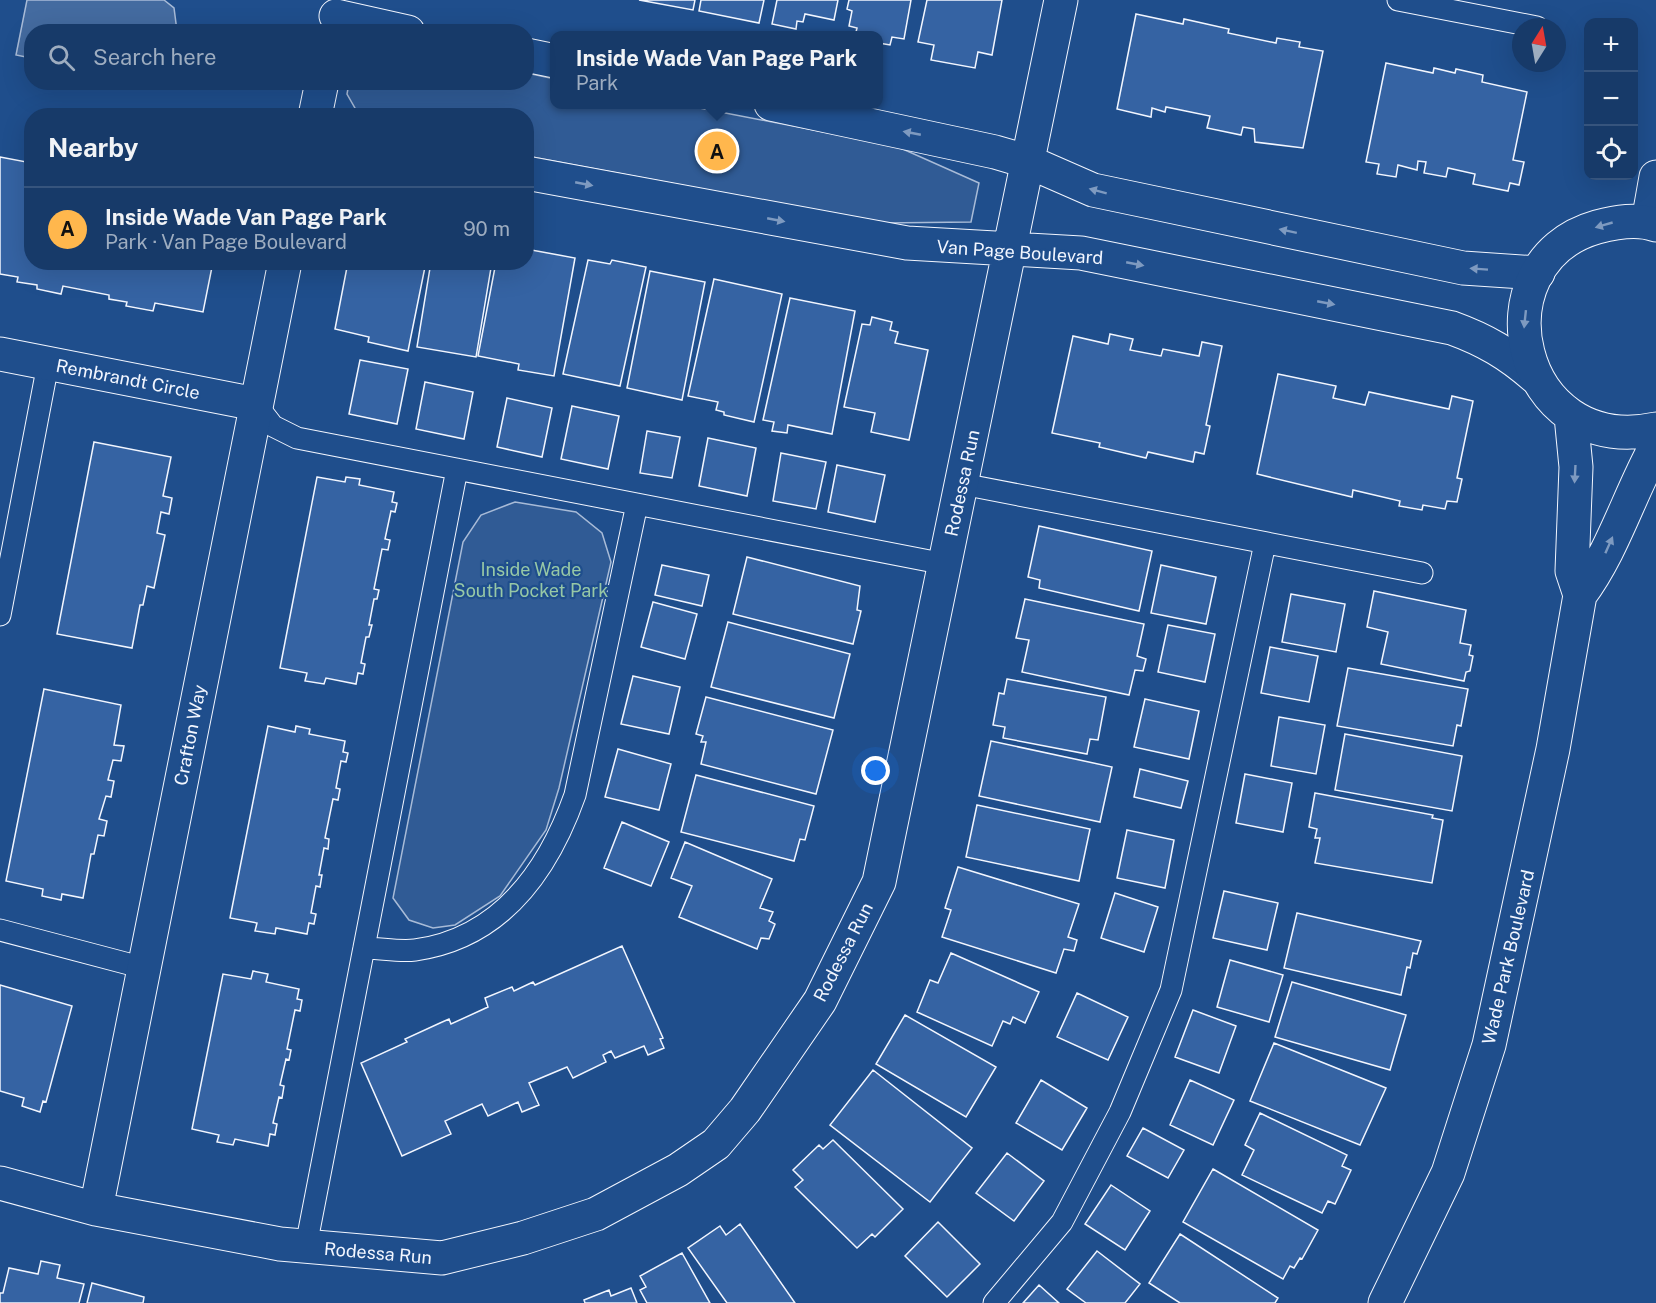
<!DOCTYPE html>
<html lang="en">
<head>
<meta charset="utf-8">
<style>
	:root { --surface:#173a69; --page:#244571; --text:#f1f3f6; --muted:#9eadc0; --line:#36547d; --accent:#ffb74d }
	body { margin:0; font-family:"Public Sans",sans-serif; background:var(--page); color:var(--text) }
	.controls { position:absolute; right:18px; top:18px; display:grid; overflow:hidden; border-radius:12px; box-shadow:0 6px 24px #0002 }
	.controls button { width:54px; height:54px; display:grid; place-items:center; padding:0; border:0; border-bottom:2px solid var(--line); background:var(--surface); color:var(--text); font:30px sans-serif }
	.compass { position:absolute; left:1512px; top:18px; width:54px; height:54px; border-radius:50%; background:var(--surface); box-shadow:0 6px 24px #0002; rotate:11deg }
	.you { position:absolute; left:876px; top:771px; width:21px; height:21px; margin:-15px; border:4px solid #fff; border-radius:50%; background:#1a73e8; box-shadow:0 0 0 9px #1a73e833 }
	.badge { display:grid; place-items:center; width:39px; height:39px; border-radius:50%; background:var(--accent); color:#111; font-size:20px; font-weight:700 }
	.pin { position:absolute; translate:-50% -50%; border:3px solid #fff; box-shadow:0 2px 6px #0006 }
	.popup { position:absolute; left:550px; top:31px; width:333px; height:78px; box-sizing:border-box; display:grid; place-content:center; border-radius:12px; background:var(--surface); filter:drop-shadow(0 2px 4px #0005); font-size:20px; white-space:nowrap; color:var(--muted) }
	.popup b { font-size:22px; color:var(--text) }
	.popup::after { content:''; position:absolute; left:50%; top:100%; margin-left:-12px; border:12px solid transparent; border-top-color:var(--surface) }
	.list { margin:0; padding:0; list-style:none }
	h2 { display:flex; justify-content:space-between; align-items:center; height:78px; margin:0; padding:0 24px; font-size:26px }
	h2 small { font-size:20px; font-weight:400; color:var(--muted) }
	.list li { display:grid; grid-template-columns:39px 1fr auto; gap:18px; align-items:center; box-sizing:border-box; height:84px; padding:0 24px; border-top:2px solid var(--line) }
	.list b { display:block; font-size:22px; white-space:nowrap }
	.list p { margin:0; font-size:20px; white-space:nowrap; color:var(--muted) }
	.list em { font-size:20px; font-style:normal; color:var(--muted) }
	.icon { flex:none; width:33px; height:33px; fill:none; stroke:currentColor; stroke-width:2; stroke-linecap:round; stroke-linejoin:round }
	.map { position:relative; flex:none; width:1656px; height:1303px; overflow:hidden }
	.search { position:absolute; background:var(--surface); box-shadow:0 6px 24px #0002; left:24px; top:24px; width:510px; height:66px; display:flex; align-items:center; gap:15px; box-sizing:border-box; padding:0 21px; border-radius:24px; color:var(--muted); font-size:22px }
	.panel { position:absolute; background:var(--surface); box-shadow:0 6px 24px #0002; left:24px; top:108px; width:510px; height:162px; border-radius:24px }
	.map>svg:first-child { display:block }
	.built { fill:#305b95; stroke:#a8bbd7; stroke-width:1.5 }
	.water { fill:#446ba0; stroke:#a8bbd7; stroke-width:1.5 }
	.building { fill:#3563a3; stroke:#f2f6ff; stroke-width:1.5 }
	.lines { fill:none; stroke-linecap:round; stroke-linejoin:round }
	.service-casing { stroke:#f2f6ff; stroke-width:23 }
	.minor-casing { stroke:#f2f6ff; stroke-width:35 }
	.tertiary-casing { stroke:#f2f6ff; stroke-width:35 }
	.service { stroke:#1f4e8c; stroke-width:21 }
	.minor { stroke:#1f4e8c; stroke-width:33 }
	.tertiary { stroke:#1f4e8c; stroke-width:33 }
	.oneway { fill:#7e9ac0 }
	.labels { text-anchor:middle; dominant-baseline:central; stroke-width:4.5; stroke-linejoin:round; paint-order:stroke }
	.street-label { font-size:18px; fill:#f2f6ff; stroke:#1f4e8c }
	.park-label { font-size:18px; fill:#97c8a6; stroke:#1f4e8c }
</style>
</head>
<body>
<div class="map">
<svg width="1656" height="1303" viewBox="0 0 1656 1303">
	<rect width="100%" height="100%" fill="#1f4e8c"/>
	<!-- built -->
	<path class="built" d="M 527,73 L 555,79 L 555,104 L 684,105 L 896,146 L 979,183 L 971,222 L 881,223 L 527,156 L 526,116 L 359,115 L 347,94 L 349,83 L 526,82 Z
		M 515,502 L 576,512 L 602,533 L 611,562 L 559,788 L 546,830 L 500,896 L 455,925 L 433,928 L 409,920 L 393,898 L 463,542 L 481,515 Z"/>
	<!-- water -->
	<path class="water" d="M 27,0 L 164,0 L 174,8 L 177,31 L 32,32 L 31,58 L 16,55 Z"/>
	<!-- building -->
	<path class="building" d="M 639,0 L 695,0 L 693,10 Z
		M 701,0 L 764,0 L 759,23 L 699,11 Z
		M 777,0 L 838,0 L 834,20 L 805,14 L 803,22 L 797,21 L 796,29 L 772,24 Z
		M 849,0 L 911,0 L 904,39 L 892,37 L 890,45 L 879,43 L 879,36 L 855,36 L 857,28 L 849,26 L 852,11 L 847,9 Z
		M 927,0 L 1002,0 L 992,55 L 978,52 L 975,68 L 931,60 L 934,45 L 918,42 Z
		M 1136,14 L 1183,24 L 1184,19 L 1229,29 L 1228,33 L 1276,43 L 1277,38 L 1300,42 L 1299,47 L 1323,51 L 1303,148 L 1255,142 L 1254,129 L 1243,127 L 1241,135 L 1207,128 L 1210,116 L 1166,107 L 1165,112 L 1152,108 L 1151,117 L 1117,109 Z
		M 1386,63 L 1433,73 L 1434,68 L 1455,73 L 1456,69 L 1483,75 L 1482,82 L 1527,92 L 1513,160 L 1524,162 L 1519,185 L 1510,183 L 1508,191 L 1473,184 L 1475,174 L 1448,168 L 1446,177 L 1424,173 L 1426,162 L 1418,161 L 1417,170 L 1398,165 L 1396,177 L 1377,174 L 1379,164 L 1366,162 Z
		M 0,157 L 32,163 L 32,262 L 213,262 L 203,312 L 155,303 L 153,311 L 126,306 L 127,302 L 109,299 L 109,295 L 63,286 L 61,294 L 37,289 L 37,285 L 17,282 L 18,277 L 0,274 Z
		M 526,249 L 575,258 L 554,376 L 518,370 L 519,364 L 478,356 L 496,262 L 526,262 Z
		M 588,260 L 610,264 L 612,260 L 646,267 L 620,386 L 563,374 Z
		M 348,262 L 426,262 L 408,351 L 368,342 L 369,337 L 335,329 Z
		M 431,262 L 492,262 L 476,357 L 417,347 Z
		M 650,271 L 705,282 L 682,400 L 627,388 Z
		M 714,279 L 782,294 L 754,422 L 724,415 L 724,412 L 716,410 L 718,402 L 688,396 Z
		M 790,298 L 855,311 L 832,434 L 788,425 L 787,433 L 772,431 L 774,422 L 763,420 Z
		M 872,317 L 892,322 L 890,330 L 898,332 L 895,343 L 928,350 L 909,440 L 871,432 L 875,413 L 844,407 L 862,324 L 870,325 Z
		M 1110,334 L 1133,339 L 1130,350 L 1161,356 L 1163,349 L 1199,356 L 1202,342 L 1222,346 L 1206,425 L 1210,426 L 1204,454 L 1195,452 L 1193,462 L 1148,452 L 1146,458 L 1099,447 L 1100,443 L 1052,433 L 1073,336 L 1108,344 Z
		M 360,360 L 408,369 L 397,424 L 349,414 Z
		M 1278,374 L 1336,386 L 1333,398 L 1365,405 L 1369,392 L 1449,409 L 1452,396 L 1473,401 L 1457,478 L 1462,479 L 1457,502 L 1447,501 L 1445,509 L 1423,505 L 1422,510 L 1399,506 L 1400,501 L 1353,490 L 1352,497 L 1257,474 Z
		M 425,382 L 473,392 L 464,439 L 416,429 Z
		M 507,398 L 552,408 L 542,457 L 497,447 Z
		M 572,406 L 619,416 L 608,469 L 561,459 Z
		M 647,431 L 680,437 L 672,478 L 640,473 Z
		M 708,438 L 756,448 L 747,496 L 699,486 Z
		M 94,442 L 171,457 L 163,496 L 172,498 L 169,514 L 161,512 L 157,533 L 165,535 L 154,588 L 147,586 L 143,605 L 140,605 L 132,648 L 57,634 Z
		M 781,453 L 826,462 L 816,509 L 773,501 Z
		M 837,465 L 885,475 L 875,522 L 828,512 Z
		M 317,477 L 345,482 L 346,477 L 360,479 L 359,485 L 394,492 L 392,502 L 397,503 L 395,512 L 391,511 L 385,539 L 390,540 L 388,550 L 382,549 L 374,589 L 379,590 L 377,599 L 374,599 L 369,625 L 372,625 L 369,637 L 366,637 L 361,663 L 365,664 L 363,674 L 358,673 L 356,684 L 326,678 L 324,684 L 305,681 L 307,673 L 280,668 Z
		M 1039,526 L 1152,551 L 1139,611 L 1039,588 L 1040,580 L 1028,577 Z
		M 747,557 L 860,586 L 857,610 L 861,611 L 853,644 L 733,614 Z
		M 662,565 L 709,575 L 702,606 L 655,595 Z
		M 1161,565 L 1216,577 L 1206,624 L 1151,613 Z
		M 1374,591 L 1466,610 L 1460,643 L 1471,645 L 1469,655 L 1473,656 L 1470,671 L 1466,672 L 1464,681 L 1381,664 L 1388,632 L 1367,627 Z
		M 1291,594 L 1345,604 L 1336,652 L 1282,642 Z
		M 1025,599 L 1144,624 L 1137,656 L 1146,659 L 1143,671 L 1135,670 L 1129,695 L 1022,672 L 1029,640 L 1016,638 Z
		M 653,602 L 697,614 L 685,659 L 641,647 Z
		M 728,622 L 850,654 L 834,718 L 711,687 Z
		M 1168,625 L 1215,634 L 1205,682 L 1158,672 Z
		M 1270,647 L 1318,656 L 1309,702 L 1261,693 Z
		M 1348,668 L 1468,689 L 1461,726 L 1457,725 L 1453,746 L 1337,726 Z
		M 633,676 L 680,687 L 669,734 L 621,724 Z
		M 1007,679 L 1106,697 L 1098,740 L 1090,739 L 1087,754 L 1003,738 L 1005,727 L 993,725 L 999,693 L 1004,694 Z
		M 44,689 L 121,705 L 114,745 L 124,746 L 121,761 L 113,760 L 108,780 L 114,781 L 111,797 L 106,796 L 99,819 L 107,821 L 104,836 L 98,835 L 94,854 L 91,854 L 83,898 L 62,894 L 61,900 L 42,896 L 43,889 L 6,881 Z
		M 706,697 L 833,730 L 816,794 L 701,764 L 706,742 L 701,742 L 703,736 L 696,734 Z
		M 1145,699 L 1199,711 L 1189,759 L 1134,747 Z
		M 1279,717 L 1325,725 L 1316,774 L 1271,766 Z
		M 268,726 L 295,732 L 296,726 L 310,729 L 309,734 L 345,741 L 343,752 L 348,753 L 346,762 L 341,761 L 336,788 L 340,789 L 338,800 L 333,799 L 325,838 L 329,839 L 328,849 L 324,848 L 319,875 L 322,875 L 320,887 L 316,886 L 311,913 L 316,914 L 314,924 L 309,923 L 307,934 L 276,928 L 275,934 L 255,931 L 257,923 L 230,918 Z
		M 1345,734 L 1462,756 L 1452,811 L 1335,790 Z
		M 991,741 L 1112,767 L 1100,822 L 979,796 Z
		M 618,749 L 671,764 L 659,810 L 605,797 Z
		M 1140,769 L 1188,781 L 1181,808 L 1134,797 Z
		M 1245,774 L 1292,783 L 1283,832 L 1236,823 Z
		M 696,775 L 814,806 L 805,840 L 800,839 L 794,861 L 681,832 Z
		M 1315,793 L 1433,815 L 1432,818 L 1443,820 L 1432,883 L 1315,863 L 1320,838 L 1315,838 L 1317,829 L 1309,827 Z
		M 977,805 L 1090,829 L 1079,881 L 966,857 Z
		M 622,822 L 669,842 L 651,886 L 604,868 Z
		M 1127,830 L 1174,840 L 1165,888 L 1117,878 Z
		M 685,842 L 772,879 L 760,908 L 773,912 L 769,921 L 775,924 L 769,939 L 761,938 L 757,949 L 679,917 L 692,886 L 671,878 Z
		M 958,867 L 1079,904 L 1068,937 L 1077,940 L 1074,951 L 1064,949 L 1056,973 L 942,937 L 951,910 L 945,908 Z
		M 1224,891 L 1278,903 L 1267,950 L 1213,938 Z
		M 1115,893 L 1158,907 L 1144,952 L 1101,938 Z
		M 1297,913 L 1421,941 L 1417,954 L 1413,953 L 1410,968 L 1407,967 L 1401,995 L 1284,968 Z
		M 622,946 L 663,1038 L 660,1039 L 664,1048 L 648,1055 L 644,1046 L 615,1058 L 611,1051 L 603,1055 L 606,1062 L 573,1078 L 567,1067 L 529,1083 L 539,1105 L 522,1112 L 518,1102 L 488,1116 L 482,1104 L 445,1121 L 451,1134 L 402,1156 L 361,1063 L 407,1042 L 405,1039 L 440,1023 L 449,1019 L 451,1024 L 488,1007 L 485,998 L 512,987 L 514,991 L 533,982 L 535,985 Z
		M 951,953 L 1039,992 L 1025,1023 L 1013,1017 L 1010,1024 L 1003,1021 L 992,1046 L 917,1012 L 930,980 L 938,983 Z
		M 1230,960 L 1283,975 L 1269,1022 L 1217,1007 Z
		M 253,971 L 268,974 L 266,982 L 299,989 L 297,999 L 302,1000 L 300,1011 L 295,1010 L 287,1049 L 291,1050 L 289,1060 L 286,1059 L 280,1085 L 284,1086 L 282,1098 L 279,1097 L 273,1123 L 277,1124 L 275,1135 L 270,1134 L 268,1146 L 235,1139 L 233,1145 L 217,1142 L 219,1135 L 192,1129 L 223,974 L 251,979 Z
		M 1292,982 L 1406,1015 L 1390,1070 L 1275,1037 Z
		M 0,985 L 72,1006 L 46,1102 L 43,1101 L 40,1112 L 22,1106 L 24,1098 L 0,1091 Z
		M 1077,993 L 1128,1017 L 1108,1060 L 1057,1037 Z
		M 1193,1010 L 1236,1026 L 1219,1073 L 1175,1057 Z
		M 905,1015 L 996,1067 L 966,1117 L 876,1064 Z
		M 1274,1043 L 1386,1088 L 1360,1145 L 1250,1101 Z
		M 873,1070 L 972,1148 L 930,1202 L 830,1125 Z
		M 1041,1080 L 1087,1108 L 1062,1150 L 1016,1123 Z
		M 1190,1080 L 1234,1100 L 1213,1145 L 1170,1125 Z
		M 1260,1113 L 1347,1155 L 1342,1166 L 1351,1170 L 1335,1204 L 1328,1201 L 1322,1213 L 1242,1175 L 1254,1150 L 1245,1145 Z
		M 1143,1128 L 1184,1150 L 1168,1178 L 1127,1156 Z
		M 833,1140 L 903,1209 L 875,1237 L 872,1234 L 857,1248 L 795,1187 L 803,1180 L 793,1170 L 819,1145 L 823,1149 Z
		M 1007,1153 L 1044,1181 L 1014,1221 L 976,1193 Z
		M 1213,1169 L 1318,1230 L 1302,1259 L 1300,1258 L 1294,1268 L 1290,1266 L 1283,1279 L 1183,1222 Z
		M 1111,1185 L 1150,1211 L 1125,1250 L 1085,1224 Z
		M 938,1222 L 980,1264 L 947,1297 L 905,1256 Z
		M 740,1224 L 795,1303 L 727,1303 L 688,1248 L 720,1226 L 726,1235 Z
		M 1180,1234 L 1278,1298 L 1275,1303 L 1180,1303 L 1149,1283 Z
		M 1097,1251 L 1140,1284 L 1125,1303 L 1086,1303 L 1067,1289 Z
		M 682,1253 L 710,1303 L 647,1303 L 640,1290 L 646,1287 L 640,1276 Z
		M 41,1261 L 60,1265 L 57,1278 L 84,1284 L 79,1303 L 0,1303 L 0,1293 L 3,1293 L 9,1268 L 38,1274 Z
		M 92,1283 L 144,1297 L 143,1303 L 87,1303 Z
		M 1039,1285 L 1059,1303 L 1023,1303 Z
		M 631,1288 L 637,1303 L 585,1303 L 584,1300 L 609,1290 L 611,1296 Z"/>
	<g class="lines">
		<defs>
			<path id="service" d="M 1398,0 L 1537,27
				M 256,404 L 273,426 L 297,438 L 945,564
				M 962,484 L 1422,573
				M 0,615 L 48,364
				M 0,930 L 144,968
				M 364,948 C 380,948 399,952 415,950 C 501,938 548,871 575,795 L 637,504
				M 306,1246 L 457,469
				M 994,1303 L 1062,1222 L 1120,1112 L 1171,990 L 1265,543"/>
			<path id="minor" d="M 336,16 L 408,32
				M 526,55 L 555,61
				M 771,104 L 995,152 L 1029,162 L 1093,190 L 1463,268 L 1538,273
				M 315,116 L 322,82
				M 526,173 L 907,243 L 1081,253 L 1452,328 C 1485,340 1509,354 1535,377
				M 1648,222 L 1656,177
				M 0,354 L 256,404
				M 0,1183 L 96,1209 L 280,1244 L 442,1258 L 523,1238 L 596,1214 L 678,1170 L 716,1144 L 745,1110 L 820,1001 L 879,882 L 1061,0
				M 96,1209 L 285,262"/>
			<path id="tertiary" d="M 1656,225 C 1637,218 1616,222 1597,227 C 1474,262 1516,459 1656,429
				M 1571,416 L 1576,467 L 1572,571 L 1580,595
				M 1385,1303 L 1448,1173 L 1489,1045 L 1553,749 L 1580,595 C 1613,551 1629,495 1656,446"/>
		</defs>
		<!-- service casing -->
		<use href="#service" class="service-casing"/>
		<!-- minor casing -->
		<use href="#minor" class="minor-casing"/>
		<!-- tertiary casing -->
		<use href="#tertiary" class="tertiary-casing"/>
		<!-- service -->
		<use href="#service" class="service"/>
		<!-- minor -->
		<use href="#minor" class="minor"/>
		<!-- tertiary -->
		<use href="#tertiary" class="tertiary"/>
	</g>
	<!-- one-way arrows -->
	<defs><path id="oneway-solid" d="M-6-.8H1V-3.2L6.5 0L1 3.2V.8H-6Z" transform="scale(1.5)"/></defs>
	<g class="oneway">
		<use href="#oneway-solid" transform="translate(912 133) rotate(-169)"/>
		<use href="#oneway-solid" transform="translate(584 184) rotate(11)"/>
		<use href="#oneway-solid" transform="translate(1098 191) rotate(-165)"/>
		<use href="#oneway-solid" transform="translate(776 220) rotate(11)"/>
		<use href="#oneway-solid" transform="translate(1604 225) rotate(164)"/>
		<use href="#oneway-solid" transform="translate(1288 231) rotate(-168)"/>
		<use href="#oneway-solid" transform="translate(1135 264) rotate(11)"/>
		<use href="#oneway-solid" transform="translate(1479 269) rotate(-176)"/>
		<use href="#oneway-solid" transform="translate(1326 303) rotate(11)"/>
		<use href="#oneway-solid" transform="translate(1525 319) rotate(96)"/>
		<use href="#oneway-solid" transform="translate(1575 474) rotate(93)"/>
		<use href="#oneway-solid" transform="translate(1609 545) rotate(-66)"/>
	</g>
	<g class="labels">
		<!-- street labels -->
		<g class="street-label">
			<text transform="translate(1020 252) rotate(4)">Van Page Boulevard</text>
			<text transform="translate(128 379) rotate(11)">Rembrandt Circle</text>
			<text transform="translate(962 483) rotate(-78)">Rodessa Run</text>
			<text transform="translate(190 735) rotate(-79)">Crafton Way</text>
			<text transform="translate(843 952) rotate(-63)">Rodessa Run</text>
			<text transform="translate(1508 957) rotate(-77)">Wade Park Boulevard</text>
			<text transform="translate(378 1253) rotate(5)">Rodessa Run</text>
		</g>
		<!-- park labels -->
		<g class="park-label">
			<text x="531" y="569">Inside Wade<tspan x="531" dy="21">South Pocket Park</tspan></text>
		</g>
	</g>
</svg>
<div class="controls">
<button>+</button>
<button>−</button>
<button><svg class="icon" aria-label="locate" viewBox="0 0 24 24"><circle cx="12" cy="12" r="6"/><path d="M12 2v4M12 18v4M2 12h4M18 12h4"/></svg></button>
</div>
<svg class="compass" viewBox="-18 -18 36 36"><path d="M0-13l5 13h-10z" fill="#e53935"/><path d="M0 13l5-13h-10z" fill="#9eadc0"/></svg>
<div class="you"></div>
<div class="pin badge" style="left:717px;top:151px">A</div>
<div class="popup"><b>Inside Wade Van Page Park</b>Park</div>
<div class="search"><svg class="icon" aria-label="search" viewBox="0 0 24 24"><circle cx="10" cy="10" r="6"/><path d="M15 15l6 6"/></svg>Search here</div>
<section class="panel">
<h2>Nearby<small></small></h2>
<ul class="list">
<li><span class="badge">A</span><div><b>Inside Wade Van Page Park</b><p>Park · Van Page Boulevard</p></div><em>90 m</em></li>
</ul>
</section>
</div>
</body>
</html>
